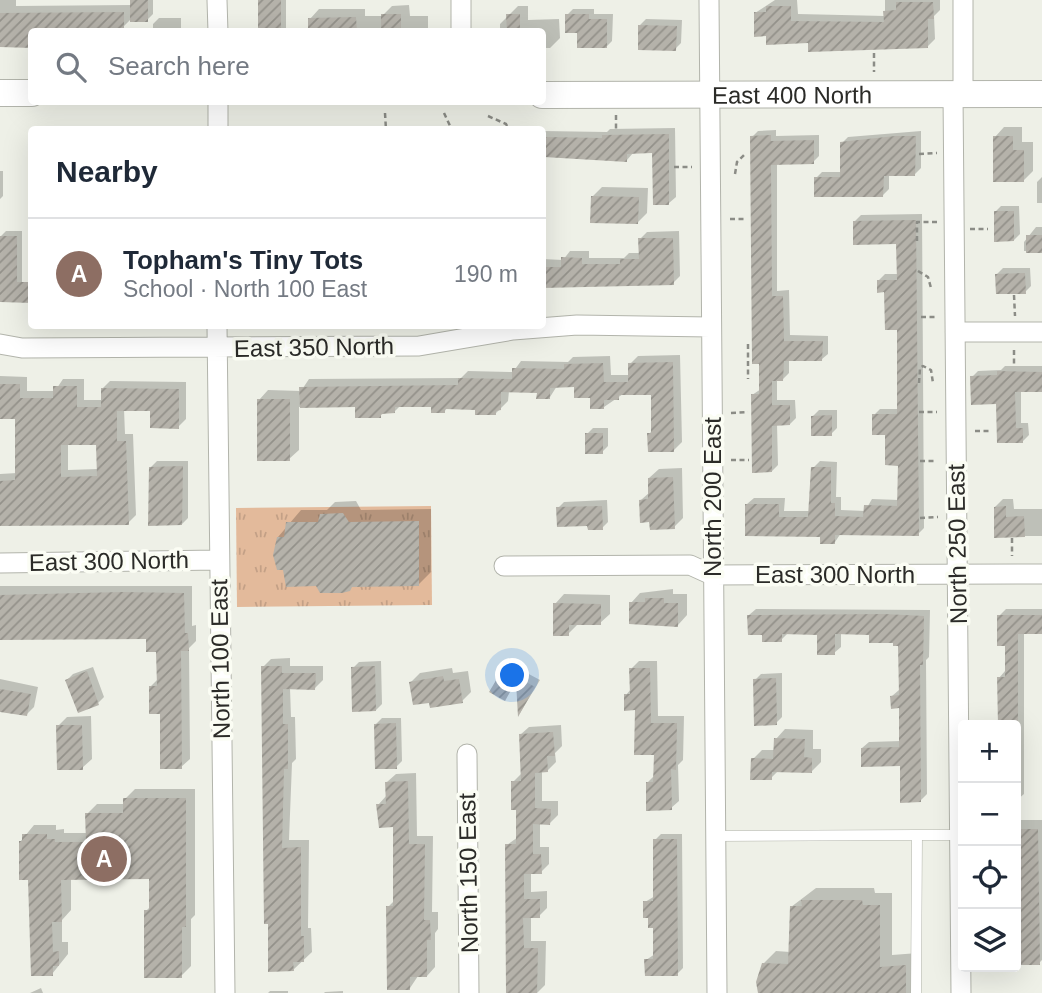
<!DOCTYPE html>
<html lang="en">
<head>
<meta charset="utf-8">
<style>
	:root { --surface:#fff; --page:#f6f6f7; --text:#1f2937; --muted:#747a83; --line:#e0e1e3; --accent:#ac45a9 }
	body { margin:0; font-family:Arial,sans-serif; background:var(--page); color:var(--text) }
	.controls { position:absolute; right:21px; bottom:21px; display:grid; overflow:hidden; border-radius:7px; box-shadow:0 7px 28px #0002 }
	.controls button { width:63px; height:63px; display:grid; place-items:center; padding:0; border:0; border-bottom:2px solid var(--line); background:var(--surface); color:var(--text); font:35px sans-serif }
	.you { position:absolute; left:513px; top:676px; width:24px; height:24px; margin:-18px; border:5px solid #fff; border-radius:50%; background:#1a73e8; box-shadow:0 0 0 10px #1a73e833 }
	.badge { display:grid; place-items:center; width:46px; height:46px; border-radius:50%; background:var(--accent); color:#fff; font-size:23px; font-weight:700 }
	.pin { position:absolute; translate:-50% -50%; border:4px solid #fff; box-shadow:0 2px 7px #0006 }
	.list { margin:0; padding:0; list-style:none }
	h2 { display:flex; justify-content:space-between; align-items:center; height:91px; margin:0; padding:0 28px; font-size:30px }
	h2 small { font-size:23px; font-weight:400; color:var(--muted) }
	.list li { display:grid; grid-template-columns:46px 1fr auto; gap:21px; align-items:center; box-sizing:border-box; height:112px; padding:0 28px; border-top:2px solid var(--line) }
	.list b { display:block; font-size:26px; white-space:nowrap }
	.list p { margin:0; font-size:23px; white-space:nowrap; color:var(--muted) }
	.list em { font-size:23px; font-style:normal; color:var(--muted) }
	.icon { flex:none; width:38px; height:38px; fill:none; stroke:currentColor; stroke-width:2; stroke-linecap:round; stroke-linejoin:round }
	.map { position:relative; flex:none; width:1042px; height:993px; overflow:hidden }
	.search { position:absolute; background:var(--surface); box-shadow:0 7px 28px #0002; left:28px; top:28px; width:518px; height:77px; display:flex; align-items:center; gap:18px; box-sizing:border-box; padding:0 24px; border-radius:7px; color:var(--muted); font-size:26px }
	.panel { position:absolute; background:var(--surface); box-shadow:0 7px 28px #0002; left:28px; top:126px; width:518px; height:203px; border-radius:7px }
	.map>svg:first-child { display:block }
	.grass { fill:url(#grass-tufts) }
	.shadow { fill:#0003; fill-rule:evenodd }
	.building { fill:url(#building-hatch); fill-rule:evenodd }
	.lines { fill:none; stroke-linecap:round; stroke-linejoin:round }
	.lane-casing { stroke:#b2b4ab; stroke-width:11 }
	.street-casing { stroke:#b2b4ab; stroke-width:21 }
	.secondary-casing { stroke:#b2b4ab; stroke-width:28 }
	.path { stroke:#8b8c86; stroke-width:2.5; stroke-dasharray:5 3.5; stroke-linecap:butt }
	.lane { stroke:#fff; stroke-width:10 }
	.street { stroke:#fff; stroke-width:19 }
	.secondary { stroke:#fff; stroke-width:26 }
	.labels { text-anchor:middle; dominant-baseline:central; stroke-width:7; stroke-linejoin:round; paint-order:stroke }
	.street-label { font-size:24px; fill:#2b2b28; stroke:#fbfdf4 }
</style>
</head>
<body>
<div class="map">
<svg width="1042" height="993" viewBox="0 0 1042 993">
	<defs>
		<pattern id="grass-tufts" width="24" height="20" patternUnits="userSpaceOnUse" patternTransform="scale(1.75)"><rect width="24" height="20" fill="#e3ba9b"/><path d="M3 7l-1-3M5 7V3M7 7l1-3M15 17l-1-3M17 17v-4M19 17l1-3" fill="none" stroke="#c3a086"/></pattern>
		<pattern id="building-hatch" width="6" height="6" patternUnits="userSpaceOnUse" patternTransform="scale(1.75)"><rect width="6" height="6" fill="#b5b2aa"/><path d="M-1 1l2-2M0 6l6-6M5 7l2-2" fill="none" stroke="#93918a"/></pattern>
	</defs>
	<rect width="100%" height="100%" fill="#eef0e7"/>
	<!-- grass -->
	<path class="grass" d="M 431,506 L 432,605 L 237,607 L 236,508 Z"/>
	<!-- shadow -->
	<path class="shadow" d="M 0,0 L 16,0 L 16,6 L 132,5 L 132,0 L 153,0 L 153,14 L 147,20 L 130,20 L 123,27 L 117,27 L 117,32 L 32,32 L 31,53 L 31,46 L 0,46 Z
		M 260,0 L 286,0 L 286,32 L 259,32 Z
		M 775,0 L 797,0 L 798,14 L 885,16 L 885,0 L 940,0 L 940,10 L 934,16 L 935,39 L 928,46 L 810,41 L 767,35 L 755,13 Z
		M 409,5 L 410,16 L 428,16 L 428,32 L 310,32 L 310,19 L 319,9 L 365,9 L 365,16 L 382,16 L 392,6 Z
		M 518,6 L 528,6 L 528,20 L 559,19 L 560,38 L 550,48 L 542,48 L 542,32 L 500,32 L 500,24 Z
		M 573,9 L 594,9 L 594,14 L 613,14 L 612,41 L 606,47 L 579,31 L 567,15 Z
		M 159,18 L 181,18 L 181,32 L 153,32 L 153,24 Z
		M 646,19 L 682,20 L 681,43 L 675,49 L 640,25 Z
		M 514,126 L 530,126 L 530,130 L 486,130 L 511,129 Z
		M 1004,127 L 1022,127 L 1022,142 L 1033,142 L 1033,171 L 1024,180 L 995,137 Z
		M 675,128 L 676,197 L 669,203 L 654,151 L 633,153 L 627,160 L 542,155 L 542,131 L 607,132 L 610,129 Z
		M 776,130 L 776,136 L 819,135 L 819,156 L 813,162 L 777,163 L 777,291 L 789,290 L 790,335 L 828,336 L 828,354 L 822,359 L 789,359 L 789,373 L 783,379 L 777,379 L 777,400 L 795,400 L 796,418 L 790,424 L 777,424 L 778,465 L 772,471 L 752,395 L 761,389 L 752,137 L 758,131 Z
		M 921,131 L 921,168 L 915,174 L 889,174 L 889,189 L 883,195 L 816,178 L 822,172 L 842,172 L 842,143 L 848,137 Z
		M 0,171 L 3,171 L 3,196 L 0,199 Z
		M 1042,177 L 1042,203 L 1037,203 L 1037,182 Z
		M 602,187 L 648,188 L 647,213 L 638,222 L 592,197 Z
		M 1001,206 L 1019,206 L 1020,234 L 1014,240 L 995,212 Z
		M 922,214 L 924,528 L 918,534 L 841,533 L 835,542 L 747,504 L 754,498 L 785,498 L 784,511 L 811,511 L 813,468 L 820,461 L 837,462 L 836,497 L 841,497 L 841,510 L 865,511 L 872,499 L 899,500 L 900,464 L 887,433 L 874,415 L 880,409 L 899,409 L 899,328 L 886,291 L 878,281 L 885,274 L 898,274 L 898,242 L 855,221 L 861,215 Z
		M 1036,227 L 1042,227 L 1042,251 L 1024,251 L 1024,242 Z
		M 6,231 L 22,231 L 22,295 L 0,300 L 0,237 Z
		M 679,231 L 680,276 L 673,283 L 542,285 L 542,259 L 563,260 L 570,251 L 589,251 L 589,258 L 624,258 L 629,253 L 640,253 L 640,239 L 647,232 Z
		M 1003,268 L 1030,268 L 1031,286 L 1025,292 L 997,274 Z
		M 680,355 L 682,442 L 674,450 L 649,434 L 653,430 L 652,393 L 623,394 L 604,407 L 576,385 L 557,386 L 550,397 L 539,391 L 509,391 L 508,401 L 495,414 L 476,408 L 448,407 L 444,412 L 433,405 L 401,405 L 394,412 L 385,412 L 380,416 L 356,405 L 299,407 L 299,450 L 289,459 L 259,400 L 268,390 L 301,391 L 309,379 L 461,378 L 468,371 L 513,372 L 521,361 L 568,362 L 573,357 L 610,356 L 611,375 L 630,375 L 630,364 L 638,356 Z
		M 1005,366 L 1042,366 L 1042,392 L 1021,390 L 1021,423 L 1028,423 L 1029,435 L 1023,441 L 998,402 L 972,377 L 978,371 L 1001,370 Z
		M 0,376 L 27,377 L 27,391 L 55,391 L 63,379 L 84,379 L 84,400 L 103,400 L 102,389 L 110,381 L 186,382 L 186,419 L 178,427 L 152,409 L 124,409 L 125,434 L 133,434 L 136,515 L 128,523 L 0,525 L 0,474 L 17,473 L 17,417 L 0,417 ZM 68,443 L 98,443 L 98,469 L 68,470 Z
		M 819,410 L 837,410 L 837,428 L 831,434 L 813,416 Z
		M 593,428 L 608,428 L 608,446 L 602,452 L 587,434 Z
		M 157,461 L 188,461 L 188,518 L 182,524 L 151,467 Z
		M 682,468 L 683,518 L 674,527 L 641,500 L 650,492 L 649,478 L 659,469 Z
		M 1003,499 L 1013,499 L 1014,509 L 1042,509 L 1042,536 L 996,536 L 995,507 Z
		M 607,500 L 608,522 L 602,528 L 558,508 L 564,502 Z
		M 356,501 L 361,510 L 431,509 L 431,572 L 419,584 L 278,537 L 301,510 L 327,510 L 335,502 Z
		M 0,586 L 192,586 L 192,626 L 196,625 L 196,641 L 189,648 L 190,759 L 181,767 L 150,687 L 159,678 L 158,650 L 148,637 L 0,639 Z
		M 673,589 L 673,594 L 687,594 L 687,615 L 678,625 L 631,603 L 640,593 Z
		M 564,594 L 610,595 L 610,614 L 600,623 L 577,625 L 568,634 L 555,604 Z
		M 756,609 L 930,610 L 929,657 L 926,660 L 927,794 L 920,801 L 901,765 L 862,748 L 869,742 L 901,741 L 901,707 L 892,696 L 899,690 L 900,644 L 871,633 L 841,633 L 841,647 L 834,653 L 818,633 L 788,633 L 781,640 L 764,633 L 749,615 Z
		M 1006,609 L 1042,609 L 1042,632 L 1024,632 L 1024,794 L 1017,800 L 1016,725 L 999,725 L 999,678 L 1005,671 L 1007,645 L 999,616 Z
		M 290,658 L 290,666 L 323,666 L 323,680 L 315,688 L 290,688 L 291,717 L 295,717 L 296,759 L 292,763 L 289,840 L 309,840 L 308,928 L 311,928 L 312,952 L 293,970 L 263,667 L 271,659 Z
		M 381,661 L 382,704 L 376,710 L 353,668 L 359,662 Z
		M 639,661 L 657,661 L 658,716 L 684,716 L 683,760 L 678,765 L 679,801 L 671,808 L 647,783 L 655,775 L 655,754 L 637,709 L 626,695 L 631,689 L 631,669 Z
		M 510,664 L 540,680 L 520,713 L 518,680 L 505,699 L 504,670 Z
		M 93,667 L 104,697 L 98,703 L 67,680 L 73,674 Z
		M 452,668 L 453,673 L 468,671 L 471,692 L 462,701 L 431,701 L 411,682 L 420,673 Z
		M 782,673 L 782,717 L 776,723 L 755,680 L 761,674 Z
		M 0,679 L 38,687 L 34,707 L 26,715 L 0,710 Z
		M 91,716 L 92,759 L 82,768 L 58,726 L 67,717 Z
		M 382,718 L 401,718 L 402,761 L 396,767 L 376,724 Z
		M 561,725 L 562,746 L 555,753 L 556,762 L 547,771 L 542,771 L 542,801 L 558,801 L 558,815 L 550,823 L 540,823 L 540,847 L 549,847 L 549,864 L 541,872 L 531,872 L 531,892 L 547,891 L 547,908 L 539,916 L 531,916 L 531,941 L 546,941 L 545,985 L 537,993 L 507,993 L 507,845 L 518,837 L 518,808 L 513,782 L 521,774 L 520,735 L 529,727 Z
		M 785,729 L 813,730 L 813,749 L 821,749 L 821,762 L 811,772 L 778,771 L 771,778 L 753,759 L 762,750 L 775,750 L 776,739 Z
		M 416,773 L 417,836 L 433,836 L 432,912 L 438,912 L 438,929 L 435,933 L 435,967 L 427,976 L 418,976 L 410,988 L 388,907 L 395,900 L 394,826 L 378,805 L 387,795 L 387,782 L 396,774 Z
		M 135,789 L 195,789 L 195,915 L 191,919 L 191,966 L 181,976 L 146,911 L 151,906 L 150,878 L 71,878 L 71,910 L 62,920 L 62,942 L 68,942 L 68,954 L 52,974 L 20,842 L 34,825 L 56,825 L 56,830 L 64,829 L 64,833 L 87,833 L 87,814 L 97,804 L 125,804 L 125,799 Z
		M 1016,820 L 1042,820 L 1042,960 L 1039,963 L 1016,964 Z
		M 661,834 L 682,834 L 683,968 L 677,974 L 646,960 L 655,954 L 655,926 L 645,902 L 655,896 L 655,840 Z
		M 816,888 L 874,888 L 875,893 L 892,893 L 892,955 L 918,953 L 913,993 L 759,993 L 763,964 L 776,951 L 790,952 L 791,907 Z
		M 41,988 L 43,993 L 30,993 Z
		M 270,991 L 288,991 L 288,993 L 268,993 Z
		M 343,991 L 343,993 L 324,993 L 325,992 Z"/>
	<!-- building -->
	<path class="building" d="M 130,0 L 148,0 L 148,22 L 130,22 Z
		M 258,0 L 281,0 L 281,32 L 258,32 Z
		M 896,2 L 933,2 L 934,19 L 928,19 L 928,48 L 808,52 L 808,43 L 766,45 L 766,36 L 754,37 L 754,12 L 766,12 L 766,6 L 791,6 L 791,21 L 884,22 L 883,11 L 896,10 Z
		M 124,12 L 124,29 L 32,32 L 32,48 L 0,47 L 0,13 Z
		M 381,14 L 401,14 L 401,32 L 381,32 Z
		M 506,14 L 520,14 L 520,32 L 507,32 Z
		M 565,14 L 589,14 L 589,19 L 607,19 L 607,48 L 577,48 L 577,33 L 565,33 Z
		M 356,17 L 357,32 L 308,32 L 308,18 Z
		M 638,25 L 677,26 L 676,51 L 638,50 Z
		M 669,134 L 669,205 L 653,205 L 652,153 L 627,154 L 627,162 L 544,157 L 545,137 L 602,138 L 602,135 Z
		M 771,135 L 771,141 L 814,140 L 814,164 L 771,165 L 772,296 L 783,296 L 784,341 L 823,341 L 822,361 L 784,361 L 783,381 L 772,381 L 772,405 L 790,405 L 790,425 L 772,426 L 772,472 L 752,473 L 751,394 L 759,394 L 759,364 L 752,364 L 750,136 Z
		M 895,136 L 916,136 L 915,176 L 884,176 L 883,197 L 814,197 L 814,177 L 840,177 L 840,142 Z
		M 993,136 L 1013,136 L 1013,150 L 1024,150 L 1024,182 L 993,182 Z
		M 591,196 L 639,197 L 638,224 L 590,223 Z
		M 994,211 L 1014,211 L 1014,241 L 994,242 Z
		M 916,220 L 919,536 L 835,535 L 835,544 L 820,544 L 820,537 L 745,536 L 745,504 L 779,504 L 779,517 L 808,517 L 811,467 L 831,467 L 831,503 L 835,503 L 835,516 L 863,517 L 864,505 L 897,506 L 898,466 L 885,465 L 885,435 L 872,435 L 872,414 L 897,414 L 897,330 L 885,330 L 884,292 L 877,293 L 877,280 L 897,280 L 896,244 L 853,245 L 853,221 Z
		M 1026,235 L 1042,235 L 1042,253 L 1026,253 Z
		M 0,236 L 17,236 L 17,282 L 32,282 L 32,303 L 0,302 Z
		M 638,238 L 673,238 L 674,285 L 542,288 L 542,267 L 561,267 L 561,257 L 582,258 L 582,264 L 620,264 L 620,259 L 639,259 Z
		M 1025,273 L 1026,294 L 996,294 L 995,274 Z
		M 673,362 L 674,452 L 648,452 L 647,433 L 651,433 L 651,395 L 619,395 L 619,400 L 604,400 L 604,409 L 590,409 L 590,398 L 574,398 L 574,387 L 550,388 L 550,399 L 536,399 L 537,393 L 501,392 L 501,410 L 496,411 L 496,415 L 475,415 L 475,410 L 445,409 L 445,413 L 431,413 L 431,407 L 395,407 L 395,413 L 381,414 L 381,418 L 355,418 L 355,407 L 300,408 L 299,387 L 458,385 L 458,378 L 512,379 L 512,368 L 564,369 L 564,364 L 603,363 L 604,382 L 628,382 L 628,363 Z
		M 997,371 L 1042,372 L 1042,392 L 1015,392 L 1016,428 L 1023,428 L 1023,443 L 997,443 L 996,404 L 971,405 L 970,376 L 997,375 Z
		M 0,384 L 20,384 L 20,398 L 53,398 L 53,386 L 77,386 L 77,407 L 101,407 L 101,388 L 179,389 L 179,429 L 150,428 L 150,411 L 117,411 L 117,441 L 126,441 L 129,525 L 0,526 L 0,481 L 15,480 L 15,419 L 0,419 ZM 61,445 L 96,445 L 97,476 L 61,477 Z
		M 257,399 L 290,399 L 290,461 L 257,461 Z
		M 832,415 L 832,436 L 811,436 L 811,416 Z
		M 585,433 L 603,433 L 603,454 L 585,454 Z
		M 183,466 L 182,525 L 148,526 L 149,467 Z
		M 673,477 L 675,529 L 650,530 L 649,522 L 640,523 L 639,500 L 648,499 L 648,478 Z
		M 602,506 L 603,530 L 588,530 L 587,526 L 557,527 L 556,507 Z
		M 1006,506 L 1006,517 L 1024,516 L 1025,537 L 994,538 L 994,507 Z
		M 343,513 L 349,522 L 419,521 L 419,586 L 352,587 L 350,591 L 342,593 L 320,593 L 316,586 L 286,587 L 283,570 L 277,570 L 273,555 L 277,537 L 284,537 L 286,522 L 318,522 L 320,514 Z
		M 122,592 L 184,593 L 185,633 L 188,633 L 189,651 L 181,651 L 182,769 L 160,769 L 160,714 L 149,714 L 149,686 L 157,686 L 156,652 L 146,652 L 146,639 L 0,640 L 0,595 Z
		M 645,598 L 664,598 L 664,603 L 678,603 L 678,627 L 629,624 L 629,602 L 645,602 Z
		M 553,603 L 601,604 L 601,625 L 569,625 L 569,636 L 553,636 Z
		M 884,614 L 924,616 L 923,665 L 920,665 L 921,802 L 900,803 L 900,766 L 861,767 L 861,748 L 899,747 L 899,708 L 891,709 L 890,696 L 899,695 L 898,646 L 893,646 L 893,643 L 869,643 L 869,635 L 835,634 L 835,655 L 817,655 L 817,635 L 782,634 L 782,642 L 762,642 L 762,635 L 748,635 L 747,615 Z
		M 997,615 L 1042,615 L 1042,634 L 1018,634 L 1018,725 L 998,725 L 997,677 L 1005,677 L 1005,646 L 997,646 Z
		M 261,666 L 282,666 L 282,673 L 316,673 L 315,690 L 283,689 L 283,724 L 288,724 L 288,769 L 284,769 L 282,848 L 301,847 L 301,936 L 304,936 L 304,962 L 293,962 L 294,971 L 268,972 L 268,924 L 264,924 Z
		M 375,666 L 376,711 L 352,712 L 351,667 Z
		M 629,668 L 650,668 L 651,723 L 677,723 L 676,770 L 671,769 L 672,810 L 646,811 L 646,782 L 653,782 L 654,755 L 634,755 L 635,710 L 624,711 L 624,694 L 630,694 Z
		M 503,669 L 535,687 L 518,717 L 516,681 L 505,701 L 489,692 Z
		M 87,671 L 99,705 L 78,713 L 65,680 Z
		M 443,676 L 444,681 L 459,679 L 463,703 L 430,708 L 429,703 L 413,705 L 409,682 Z
		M 776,678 L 777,725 L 754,726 L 753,679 Z
		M 0,689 L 31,694 L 27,716 L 0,712 Z
		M 396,723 L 397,769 L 375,769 L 374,724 Z
		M 56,725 L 82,725 L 83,770 L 57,770 Z
		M 553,732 L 555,756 L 547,756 L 548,772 L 535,773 L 535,808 L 551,809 L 550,825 L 533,824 L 533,854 L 541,854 L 542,874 L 524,874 L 524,899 L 540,899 L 540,918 L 523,918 L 524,948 L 538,948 L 537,993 L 506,993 L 505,844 L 516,844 L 516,810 L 511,810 L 511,781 L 521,781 L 519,734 Z
		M 774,738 L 805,739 L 804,757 L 812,758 L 812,773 L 772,772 L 772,780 L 750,780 L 751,758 L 773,759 Z
		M 408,781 L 409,844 L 425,844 L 424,920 L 430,920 L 431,940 L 427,940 L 427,977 L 410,977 L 410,990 L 387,990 L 386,906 L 393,906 L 393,827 L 379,828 L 376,804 L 386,804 L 385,782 Z
		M 123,798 L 186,798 L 186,927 L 182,927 L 182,978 L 144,978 L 144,910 L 149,910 L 149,879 L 61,880 L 62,922 L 52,922 L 53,952 L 59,951 L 59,966 L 53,966 L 53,976 L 31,976 L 28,880 L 19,880 L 19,841 L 22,841 L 22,834 L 47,834 L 47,839 L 55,839 L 55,842 L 86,842 L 85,813 L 123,813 Z
		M 1016,829 L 1038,829 L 1040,965 L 1016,965 Z
		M 653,839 L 677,839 L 678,976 L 645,976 L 644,959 L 653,959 L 653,928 L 648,928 L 648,918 L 643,918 L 643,901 L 653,901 Z
		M 801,900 L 862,900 L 863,905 L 880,905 L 880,967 L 906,965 L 906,993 L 758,993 L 756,982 L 762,963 L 788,964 L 790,906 L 802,906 Z"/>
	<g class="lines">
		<defs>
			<path id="lane" d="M 917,835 L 960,835
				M 715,836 L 917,835 L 916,993"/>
			<path id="street" d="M 217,0 L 218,32
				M 461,0 L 461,32
				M 709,0 L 717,993
				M 953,94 L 961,993
				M 963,94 L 963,0
				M 218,130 L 218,102
				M 217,326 L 225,993
				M 955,332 L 1042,332
				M 0,344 L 22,348 L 419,346 L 513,330 L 577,325 L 710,327
				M 0,563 L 219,560
				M 504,566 L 690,565 L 712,575 L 1042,574
				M 467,754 L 469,993"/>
			<g id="secondary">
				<path d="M 0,93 L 32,93"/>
				<path id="s1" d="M 542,95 L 1042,94"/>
			</g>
		</defs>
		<!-- lane casing -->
		<use href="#lane" class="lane-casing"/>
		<!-- street casing -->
		<use href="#street" class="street-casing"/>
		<!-- secondary casing -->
		<use href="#secondary" class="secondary-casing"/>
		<!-- path -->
		<path class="path" d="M 874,53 L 874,72
			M 385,113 L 386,130
			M 444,113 L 452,130
			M 616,115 L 616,132
			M 488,116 L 506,124 L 509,130
			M 919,154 L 937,153
			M 674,167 L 692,167
			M 735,174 L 737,162 L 745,154
			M 730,219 L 747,219
			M 970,229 L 988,229
			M 917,241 L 917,222 L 937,222
			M 918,271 L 928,277 L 931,288
			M 1014,295 L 1015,316
			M 921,317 L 938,317
			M 748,344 L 748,379
			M 1014,350 L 1014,367
			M 919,383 L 920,368 L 923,366 L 931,370 L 933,383
			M 919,412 L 937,412
			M 731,413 L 748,412
			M 975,431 L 992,431
			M 731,460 L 749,460
			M 920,461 L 937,461
			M 920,518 L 938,517
			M 1012,538 L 1012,556"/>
		<!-- lane -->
		<use href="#lane" class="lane"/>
		<!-- street -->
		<use href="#street" class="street"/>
		<!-- secondary -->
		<use href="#secondary" class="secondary"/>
	</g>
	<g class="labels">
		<!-- street labels -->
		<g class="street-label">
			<text stroke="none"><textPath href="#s1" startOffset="250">East 400 North</textPath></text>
			<text transform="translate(314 347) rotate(-1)">East 350 North</text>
			<text transform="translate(712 497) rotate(-90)">North 200 East</text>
			<text transform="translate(957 544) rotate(-91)">North 250 East</text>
			<text transform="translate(109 561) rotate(-1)">East 300 North</text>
			<text x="835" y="574">East 300 North</text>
			<text transform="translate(220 659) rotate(-91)">North 100 East</text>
			<text transform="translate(468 873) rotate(-91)">North 150 East</text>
		</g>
	</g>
</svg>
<div class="controls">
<button>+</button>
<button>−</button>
<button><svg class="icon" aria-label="locate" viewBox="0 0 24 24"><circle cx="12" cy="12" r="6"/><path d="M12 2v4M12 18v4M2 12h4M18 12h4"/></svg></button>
<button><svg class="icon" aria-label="layers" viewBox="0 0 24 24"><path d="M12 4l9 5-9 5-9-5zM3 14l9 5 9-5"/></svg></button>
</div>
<div class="you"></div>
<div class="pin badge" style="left:104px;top:859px;background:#8d6e63">A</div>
<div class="search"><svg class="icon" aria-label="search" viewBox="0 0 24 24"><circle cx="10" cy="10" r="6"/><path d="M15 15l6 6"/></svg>Search here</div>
<section class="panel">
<h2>Nearby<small></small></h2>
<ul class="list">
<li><span class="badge" style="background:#8d6e63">A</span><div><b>Topham's Tiny Tots</b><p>School · North 100 East</p></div><em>190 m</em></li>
</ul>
</section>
</div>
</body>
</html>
